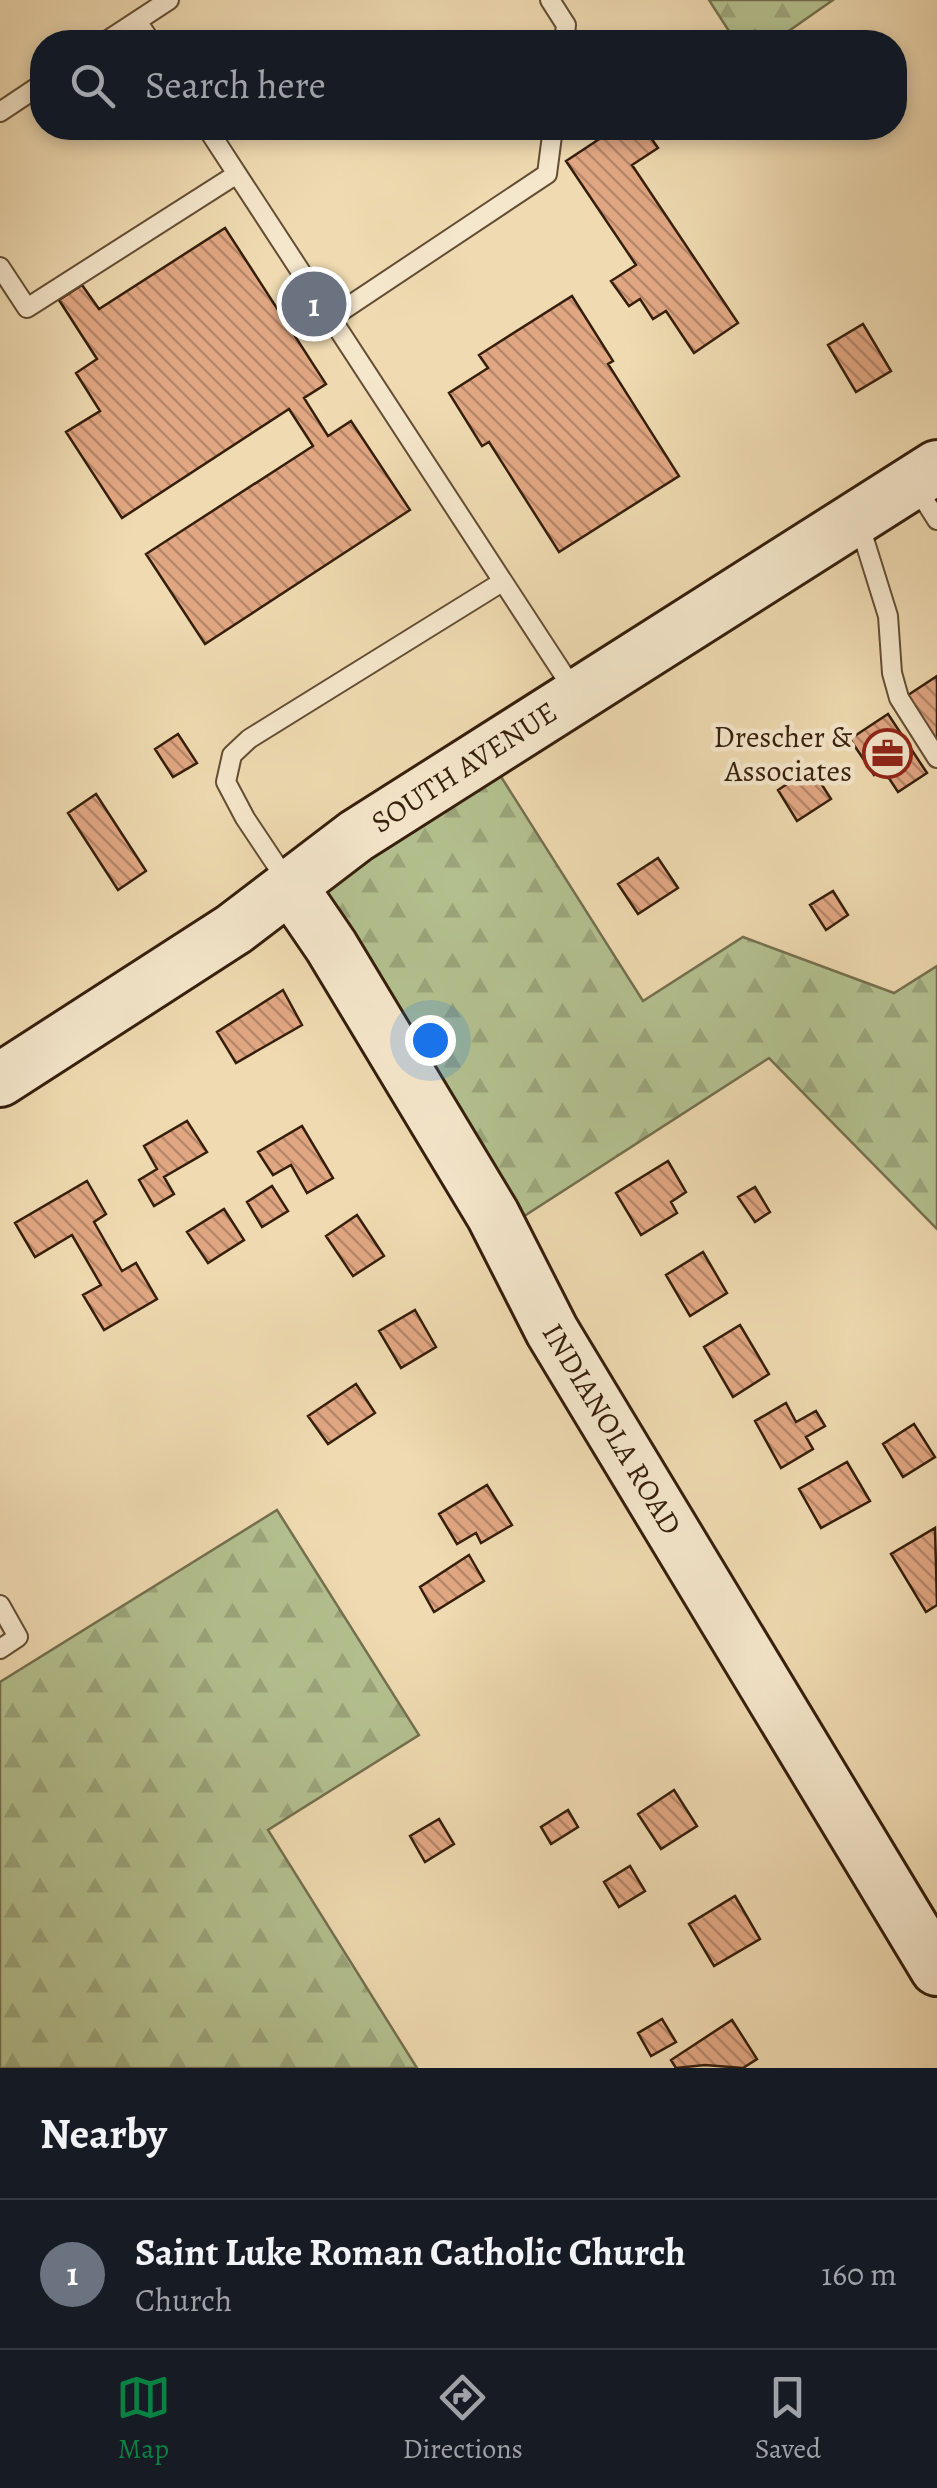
<!DOCTYPE html>
<html lang="en">
<head>
<meta charset="utf-8">
<style>
	:root { --surface:#171b24; --page:#242831; --text:#f1f3f6; --muted:#9ea1a6; --line:#363941; --accent:#0b8043 }
	body { margin:0; font-family:Alegreya,serif; background:var(--page); color:var(--text) }
	.you { position:absolute; left:430px; top:1040px; width:35px; height:35px; margin:-25px; border:8px solid #fff; border-radius:50%; background:#1a73e8; box-shadow:0 0 0 15px #1a73e833 }
	.badge { display:grid; place-items:center; width:65px; height:65px; border-radius:50%; background:var(--accent); color:#fff; font-size:32px; font-weight:700 }
	.pin { position:absolute; translate:-50% -50%; border:5px solid #fff; box-shadow:0 2px 10px #0006 }
	.list { margin:0; padding:0; list-style:none }
	h2 { display:flex; justify-content:space-between; align-items:center; height:130px; margin:0; padding:0 40px; font-size:42px }
	h2 small { font-size:32px; font-weight:400; color:var(--muted) }
	.list li { display:grid; grid-template-columns:65px 1fr auto; gap:30px; align-items:center; box-sizing:border-box; height:150px; padding:0 40px; border-top:2px solid var(--line) }
	.list b { display:block; font-size:38px; white-space:nowrap }
	.list p { margin:0; font-size:32px; white-space:nowrap; color:var(--muted) }
	.list em { font-size:32px; font-style:normal; color:var(--muted) }
	.icon { flex:none; width:55px; height:55px; fill:none; stroke:currentColor; stroke-width:2; stroke-linecap:round; stroke-linejoin:round }
	.map { position:relative; flex:none; width:937px; height:2068px; overflow:hidden }
	.search { position:absolute; background:var(--surface); box-shadow:0 5px 15px #0003; left:30px; right:30px; top:30px; height:110px; display:flex; align-items:center; gap:25px; box-sizing:border-box; padding:0 35px; border-radius:40px; color:var(--muted); font-size:38px }
	.sheet { height:280px; background:var(--surface) }
	nav { display:flex; justify-content:space-around; align-items:center; box-sizing:border-box; height:140px; border-top:2px solid var(--line); background:var(--surface); font-size:28px; color:var(--muted) }
	nav a { display:grid; justify-items:center; gap:5px }
	nav .on { color:var(--accent) }
	.map>svg:first-child { display:block }
	.forest { fill:url(#forest-firs); stroke:#74704e; stroke-width:2.5 }
	.building { fill:url(#building-back-hatch); stroke:#351e0b; stroke-width:2.5 }
	.lines { fill:none; stroke-linecap:round; stroke-linejoin:round }
	.lane-casing { stroke:#644d34; stroke-width:22 }
	.secondary-casing { stroke:#351e0b; stroke-width:58 }
	.lane { stroke:#f5e7cc; stroke-width:18 }
	.secondary { stroke:#f5e7cc; stroke-width:52 }
	.labels { text-anchor:middle; dominant-baseline:central; stroke-width:9; stroke-linejoin:round; paint-order:stroke }
	.poi-label { font-size:30px; fill:#351e0b; stroke:#f5e7cc; text-anchor:end }
	.street-label { font-size:30px; fill:#351e0b; stroke:#f5e7cc }
</style>
</head>
<body>
<div class="map">
<svg width="937" height="2068" viewBox="0 0 937 2068">
	<defs>
		<pattern id="forest-firs" width="22" height="20" patternUnits="userSpaceOnUse" patternTransform="scale(2.5)"><rect width="22" height="20" fill="#b4c190"/><path d="M5 1l3.5 6h-7zM16 11l3.5 6h-7z" fill="#9ba57b"/></pattern>
		<pattern id="building-back-hatch" width="6" height="6" patternUnits="userSpaceOnUse" patternTransform="scale(2.5)"><rect width="6" height="6" fill="#e1a783"/><path d="M-1 5l2 2M0 0l6 6M5-1l2 2" fill="none" stroke="#b78769"/></pattern>
	</defs>
	<rect width="100%" height="100%" fill="#efdab1"/>
	<filter id="stains"><feTurbulence type="fractalNoise" baseFrequency=".002" numOctaves="4"/><feColorMatrix values="0 0 0 0 .2 0 0 0 0 .09 0 0 0 0 .02 0 0 0 .5 -.17"/></filter>
	<radialGradient id="worn" r=".72"><stop offset=".6" stop-color="#630" stop-opacity="0"/><stop offset="1" stop-color="#630" stop-opacity=".3"/></radialGradient>
	<!-- forest -->
	<path class="forest" d="M 709,0 L 833,0 L 773,42 L 736,42 Z
		M 486,753 L 643,1001 L 743,937 L 894,993 L 937,966 L 937,1229 L 769,1058 L 501,1231 L 290,886 Z
		M 277,1510 L 419,1735 L 268,1830 L 417,2068 L 0,2068 L 0,1682 Z"/>
	<!-- building -->
	<path class="building" d="M 616,128 L 644,128 L 658,148 L 632,165 L 738,323 L 694,353 L 666,311 L 653,319 L 640,299 L 629,306 L 611,281 L 636,265 L 566,161 Z
		M 225,228 L 326,384 L 304,398 L 328,436 L 351,421 L 410,510 L 205,644 L 146,554 L 313,446 L 289,409 L 122,518 L 66,432 L 100,411 L 76,373 L 97,359 L 59,300 L 82,285 L 99,309 Z
		M 572,296 L 613,361 L 608,364 L 679,476 L 559,552 L 489,442 L 482,446 L 449,393 L 488,368 L 479,355 Z
		M 863,324 L 891,371 L 856,392 L 828,345 Z
		M 937,676 L 937,746 L 905,697 Z
		M 888,714 L 927,773 L 898,792 L 883,769 L 874,775 L 850,739 Z
		M 178,734 L 197,763 L 173,777 L 155,749 Z
		M 811,768 L 831,799 L 797,821 L 778,790 Z
		M 96,794 L 146,871 L 118,890 L 68,813 Z
		M 658,858 L 678,888 L 638,914 L 618,884 Z
		M 833,891 L 848,915 L 826,930 L 810,905 Z
		M 283,990 L 302,1025 L 236,1063 L 217,1032 Z
		M 187,1121 L 207,1152 L 164,1177 L 174,1194 L 154,1206 L 139,1180 L 157,1169 L 144,1146 Z
		M 302,1126 L 333,1178 L 307,1193 L 291,1165 L 273,1175 L 258,1152 Z
		M 668,1161 L 686,1192 L 671,1202 L 677,1213 L 641,1235 L 616,1193 Z
		M 87,1181 L 106,1214 L 94,1222 L 122,1271 L 136,1263 L 157,1299 L 104,1330 L 83,1295 L 101,1285 L 72,1235 L 35,1257 L 15,1223 Z
		M 272,1186 L 288,1211 L 262,1227 L 247,1202 Z
		M 755,1187 L 770,1212 L 755,1222 L 738,1197 Z
		M 224,1209 L 244,1240 L 208,1263 L 187,1232 Z
		M 357,1215 L 384,1256 L 353,1276 L 326,1236 Z
		M 703,1252 L 727,1293 L 690,1316 L 666,1275 Z
		M 415,1310 L 436,1347 L 401,1368 L 379,1331 Z
		M 740,1325 L 769,1374 L 733,1397 L 704,1347 Z
		M 356,1384 L 375,1413 L 328,1444 L 308,1416 Z
		M 786,1403 L 796,1422 L 816,1411 L 825,1426 L 806,1437 L 813,1449 L 781,1468 L 755,1421 Z
		M 914,1424 L 935,1457 L 903,1477 L 883,1444 Z
		M 847,1462 L 870,1501 L 821,1528 L 799,1489 Z
		M 487,1485 L 512,1525 L 481,1543 L 476,1533 L 457,1544 L 439,1514 Z
		M 935,1528 L 937,1605 L 926,1612 L 891,1554 Z
		M 469,1555 L 484,1581 L 434,1612 L 420,1587 Z
		M 674,1790 L 697,1826 L 661,1849 L 638,1814 Z
		M 568,1810 L 578,1827 L 551,1844 L 541,1827 Z
		M 439,1819 L 454,1844 L 425,1862 L 410,1836 Z
		M 630,1866 L 645,1891 L 619,1907 L 604,1882 Z
		M 735,1896 L 760,1939 L 714,1966 L 689,1924 Z
		M 662,2019 L 676,2042 L 651,2056 L 638,2033 Z
		M 732,2020 L 757,2059 L 743,2068 L 705,2065 L 676,2068 L 671,2060 Z"/>
	<g class="lines">
		<defs>
			<path id="lane" d="M 550,0 L 566,25 L 564,42
				M 137,21 L 169,0
				M 105,42 L 137,21 L 151,42
				M 0,112 L 42,84
				M 207,128 L 575,692
				M 0,267 L 27,308 L 237,174
				M 331,318 L 547,174 L 553,128
				M 916,487 L 937,520
				M 859,523 L 888,616 L 892,673 L 899,698 L 937,758
				M 289,884 L 245,818 L 226,782 L 232,755 L 249,739 L 502,582
				M 0,1605 L 18,1637 L 0,1649"/>
			<path id="secondary" d="M 290,886 L 331,946 L 493,1215 L 552,1331 L 937,1969
				M 0,1080 L 234,929 L 356,836 L 937,467"/>
		</defs>
		<!-- lane casing -->
		<use href="#lane" class="lane-casing"/>
		<!-- secondary casing -->
		<use href="#secondary" class="secondary-casing"/>
		<!-- lane -->
		<use href="#lane" class="lane"/>
		<!-- secondary -->
		<use href="#secondary" class="secondary"/>
	</g>
	<!-- icons -->
	<defs>
		<symbol id="office-ring" viewBox="-11 -11 22 22"><circle r="9.5" fill="#f5e7cc" stroke="#8f2418" stroke-width="1.5"/><path d="M-6-3h4V-5.5h4V-3h4V5H-6ZM-1-4.5V-3h2v-1.5ZM-6 0V1H6V0Z" fill="#8f2418"/></symbol>
	</defs>
	<g fill-rule="evenodd">
		<use href="#office-ring" x="860" y="726" width="55" height="55"/>
	</g>
	<g class="labels">
		<!-- poi labels -->
		<g class="poi-label">
			<text x="852" y="737">Drescher &amp;<tspan x="852" dy="34">Associates</tspan></text>
		</g>
		<!-- street labels -->
		<g class="street-label">
			<text transform="translate(464 767) rotate(-33)">SOUTH AVENUE</text>
			<text transform="translate(612 1429) rotate(59)">INDIANOLA ROAD</text>
		</g>
	</g>
	<rect width="100%" height="100%" filter="url(#stains)"/>
	<rect width="100%" height="100%" fill="url(#worn)"/>
</svg>
<div class="you"></div>
<div class="pin badge" style="left:314px;top:304px;background:#6b7280">1</div>
<div class="search"><svg class="icon" aria-label="search" viewBox="0 0 24 24"><circle cx="10" cy="10" r="6"/><path d="M15 15l6 6"/></svg>Search here</div>
</div>
<section class="sheet">
<h2>Nearby<small></small></h2>
<ul class="list">
<li><span class="badge" style="background:#6b7280">1</span><div><b>Saint Luke Roman Catholic Church</b><p>Church</p></div><em>160 m</em></li>
</ul>
</section>
<nav>
<a class="on"><svg class="icon" aria-label="map" viewBox="0 0 24 24"><path d="M3 6l6-2 6 2 6-2v14l-6 2-6-2-6 2zM9 4v14M15 6v14"/></svg>Map</a>
<a><svg class="icon" aria-label="directions" viewBox="0 0 24 24"><path d="M12 3l9 9-9 9-9-9zM9 14v-3h6M13 9l2 2-2 2"/></svg>Directions</a>
<a><svg class="icon" aria-label="saved" viewBox="0 0 24 24"><path d="M7 4h10v16l-5-4-5 4z"/></svg>Saved</a>
</nav>
</body>
</html>
